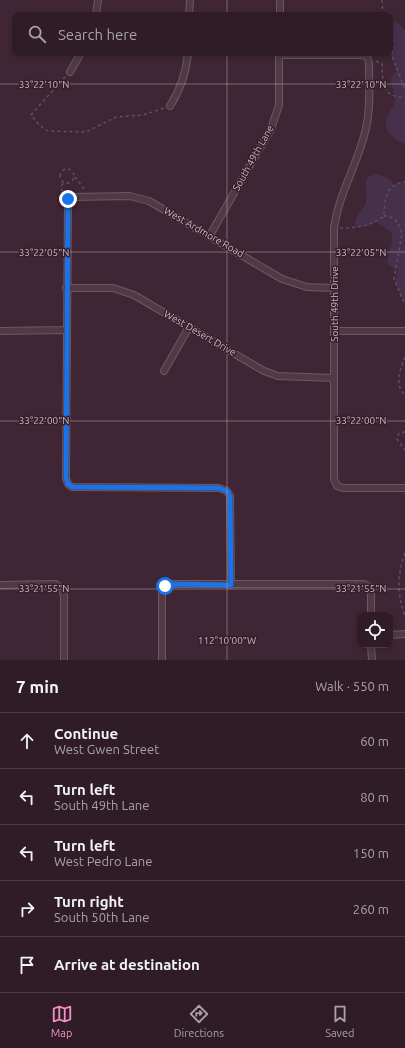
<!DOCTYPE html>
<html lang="en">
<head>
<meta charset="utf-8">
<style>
	:root { --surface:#301c27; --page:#3c2933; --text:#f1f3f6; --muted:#a8a1a7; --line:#4b3a44; --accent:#f590c3 }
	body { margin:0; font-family:Ubuntu,sans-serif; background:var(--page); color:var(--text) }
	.controls { position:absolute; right:12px; bottom:12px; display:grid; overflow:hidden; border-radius:8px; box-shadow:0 2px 6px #0003 }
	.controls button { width:36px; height:36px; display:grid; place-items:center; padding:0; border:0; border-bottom:1px solid var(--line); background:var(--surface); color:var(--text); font:20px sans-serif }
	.stop { position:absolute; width:12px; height:12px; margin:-9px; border:3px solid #1a73e8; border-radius:50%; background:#fff }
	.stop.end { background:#1a73e8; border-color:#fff; box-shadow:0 1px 4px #0008 }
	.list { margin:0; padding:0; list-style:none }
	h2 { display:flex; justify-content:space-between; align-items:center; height:52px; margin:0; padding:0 16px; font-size:17px }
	h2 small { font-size:13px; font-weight:400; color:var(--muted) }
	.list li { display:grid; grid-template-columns:26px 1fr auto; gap:12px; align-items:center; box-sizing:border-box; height:56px; padding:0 16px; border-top:1px solid var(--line) }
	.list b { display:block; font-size:15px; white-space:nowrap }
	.list p { margin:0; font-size:13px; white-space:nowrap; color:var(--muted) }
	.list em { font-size:13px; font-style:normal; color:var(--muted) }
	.icon { flex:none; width:22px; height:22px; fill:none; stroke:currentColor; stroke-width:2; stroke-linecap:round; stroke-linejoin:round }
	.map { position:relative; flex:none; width:405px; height:660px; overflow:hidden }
	.search { position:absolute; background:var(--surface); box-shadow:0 2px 6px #0003; left:12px; right:12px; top:12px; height:44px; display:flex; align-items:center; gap:10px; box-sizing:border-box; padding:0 14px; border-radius:8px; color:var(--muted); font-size:15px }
	.sheet { height:332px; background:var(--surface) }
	nav { display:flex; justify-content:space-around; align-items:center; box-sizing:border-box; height:56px; border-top:1px solid var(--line); background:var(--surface); font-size:11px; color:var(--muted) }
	nav a { display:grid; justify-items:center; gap:2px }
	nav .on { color:var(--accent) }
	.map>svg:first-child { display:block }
	.green { fill:#47304c }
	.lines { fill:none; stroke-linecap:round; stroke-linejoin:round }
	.street-casing { stroke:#6d5863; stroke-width:8 }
	.path { stroke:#634d63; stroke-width:1.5; stroke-dasharray:3 3; stroke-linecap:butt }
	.street { stroke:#503a45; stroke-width:6 }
	.route { stroke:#1a73e8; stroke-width:5 }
	.ticks { fill:none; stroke:#cab7c0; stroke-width:1; stroke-opacity:0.45 }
	.labels { text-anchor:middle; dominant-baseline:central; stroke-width:3; stroke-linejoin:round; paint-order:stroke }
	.street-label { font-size:10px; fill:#cab7c0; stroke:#351f2b }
	.ticks-label { font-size:10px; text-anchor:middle; fill:#cab7c0; stroke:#351f2b; stroke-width:3; stroke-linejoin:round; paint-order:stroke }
</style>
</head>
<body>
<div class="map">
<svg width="405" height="660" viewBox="0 0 405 660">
	<rect width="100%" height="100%" fill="#402634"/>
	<!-- green -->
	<path class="green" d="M 390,21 L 399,24 L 405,30 L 405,144 C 395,141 383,131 386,119 C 388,114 393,108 395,102 C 397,91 384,79 397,71 L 392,56 L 394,43 L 390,34 Z
		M 376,174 L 387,178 L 392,182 L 392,185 L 398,183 L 405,182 L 405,304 L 395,282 L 398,269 C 377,265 395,251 392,233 L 377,222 L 365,226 L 355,227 C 355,212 364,212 366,202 C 368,192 363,187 368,177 Z"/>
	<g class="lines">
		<defs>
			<path id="street" d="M 96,15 L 98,0
				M 189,15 L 190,0
				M 280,15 L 280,0
				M 279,55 L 360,55 L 367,56 L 369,63 C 369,84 371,107 366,128 C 359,162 339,192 334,228 L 334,479 L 337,486 L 343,488 L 405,488
				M 70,72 L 81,53
				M 170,106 C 181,89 186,73 188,53
				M 210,235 L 271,129 L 279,105 L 279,53
				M 66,288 L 113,288 L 134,295 L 264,371 L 278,376 L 334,378
				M 0,331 L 66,330
				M 334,331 L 405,331
				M 164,371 L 189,327
				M 0,585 L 56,584 L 62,589 L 64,595 L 64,660
				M 231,585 L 230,496 L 227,491 L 219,488 L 72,487 L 68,484 L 66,478 L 68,199 L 72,197 L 130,196 L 149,201 L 282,279 L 307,287 L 334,288
				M 390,635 L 405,634
				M 371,645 L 372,660
				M 162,660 L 162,594 L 165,586 L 171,584 L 364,584 L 368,586 L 371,593 L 371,615"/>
		</defs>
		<!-- street casing -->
		<use href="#street" class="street-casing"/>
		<!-- path -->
		<path class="path" d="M 382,0 L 383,15
			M 390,34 L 393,39 L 392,56 L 405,90
			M 376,61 L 382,64 C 383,83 382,98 405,97
			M 65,77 L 31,115 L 39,125 L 48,131 L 86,132 L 116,117 L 143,115 L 164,108
			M60 176a7 7 0 1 1 14 0a7 7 0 1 1-14 0Z
			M 75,177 L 85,190
			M 63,183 L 61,188 L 64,194
			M 384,216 L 389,216 L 397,221 L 402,233 L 394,279 L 405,305
			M 340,228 C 357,228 371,226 384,216 C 384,201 386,183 405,182
			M 405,357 C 400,370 394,385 405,395
			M 405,432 L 399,433 L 397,439 L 405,450
			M 405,553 C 397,575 397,594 405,616"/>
		<!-- street -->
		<use href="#street" class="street"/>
	</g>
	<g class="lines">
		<!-- route -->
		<path class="route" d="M 68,199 L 66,478 L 68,484 L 72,487 L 219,488 L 227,491 L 230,496 L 231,585 L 171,584 L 165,586"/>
	</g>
	<!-- ticks -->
	<path class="ticks" d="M 227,0 L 227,15M 227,53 L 227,660M 0,84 L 405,84M 0,252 L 405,252M 0,421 L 405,421M 0,589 L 405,589"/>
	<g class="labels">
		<!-- street labels -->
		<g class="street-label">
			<text transform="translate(253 158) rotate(-61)">South 49th Lane</text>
			<text transform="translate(204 232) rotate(30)">West Ardmore Road</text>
			<text transform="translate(334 304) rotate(-90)">South 49th Drive</text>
			<text transform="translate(200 333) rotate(30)">West Desert Drive</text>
		</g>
	</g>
	<g class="ticks-label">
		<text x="44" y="88">33°22'10"N</text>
		<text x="361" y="88">33°22'10"N</text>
		<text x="44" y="256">33°22'05"N</text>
		<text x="361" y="256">33°22'05"N</text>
		<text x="44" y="424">33°22'00"N</text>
		<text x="361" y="424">33°22'00"N</text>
		<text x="44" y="592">33°21'55"N</text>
		<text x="361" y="592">33°21'55"N</text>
		<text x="227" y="644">112°10'00"W</text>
	</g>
</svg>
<div class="controls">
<button><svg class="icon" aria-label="locate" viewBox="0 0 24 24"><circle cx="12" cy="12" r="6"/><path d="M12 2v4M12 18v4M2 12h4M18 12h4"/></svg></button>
</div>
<div class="stop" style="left:165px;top:586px"></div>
<div class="stop end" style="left:68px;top:199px"></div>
<div class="search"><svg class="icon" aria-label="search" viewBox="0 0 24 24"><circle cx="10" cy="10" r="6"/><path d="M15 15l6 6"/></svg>Search here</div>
</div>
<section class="sheet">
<h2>7 min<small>Walk · 550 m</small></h2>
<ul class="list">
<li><svg class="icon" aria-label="ahead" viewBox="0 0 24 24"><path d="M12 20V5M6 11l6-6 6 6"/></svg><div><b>Continue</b><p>West Gwen Street</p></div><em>60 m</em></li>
<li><svg class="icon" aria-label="left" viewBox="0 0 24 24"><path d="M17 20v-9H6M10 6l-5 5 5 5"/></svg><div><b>Turn left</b><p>South 49th Lane</p></div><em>80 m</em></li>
<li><svg class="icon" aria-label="left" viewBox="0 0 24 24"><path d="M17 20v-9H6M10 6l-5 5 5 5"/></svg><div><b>Turn left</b><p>West Pedro Lane</p></div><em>150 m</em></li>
<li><svg class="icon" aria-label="right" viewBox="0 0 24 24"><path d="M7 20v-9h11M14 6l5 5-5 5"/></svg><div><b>Turn right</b><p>South 50th Lane</p></div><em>260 m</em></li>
<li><svg class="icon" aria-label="arrive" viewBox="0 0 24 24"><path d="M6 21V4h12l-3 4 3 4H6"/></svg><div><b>Arrive at destination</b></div></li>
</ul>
</section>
<nav>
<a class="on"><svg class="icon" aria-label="map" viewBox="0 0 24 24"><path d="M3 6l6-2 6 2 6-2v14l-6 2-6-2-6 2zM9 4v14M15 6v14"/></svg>Map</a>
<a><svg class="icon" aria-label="directions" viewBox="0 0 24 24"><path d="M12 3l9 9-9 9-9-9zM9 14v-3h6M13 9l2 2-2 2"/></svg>Directions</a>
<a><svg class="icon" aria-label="saved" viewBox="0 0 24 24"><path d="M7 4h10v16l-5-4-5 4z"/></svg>Saved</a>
</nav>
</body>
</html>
